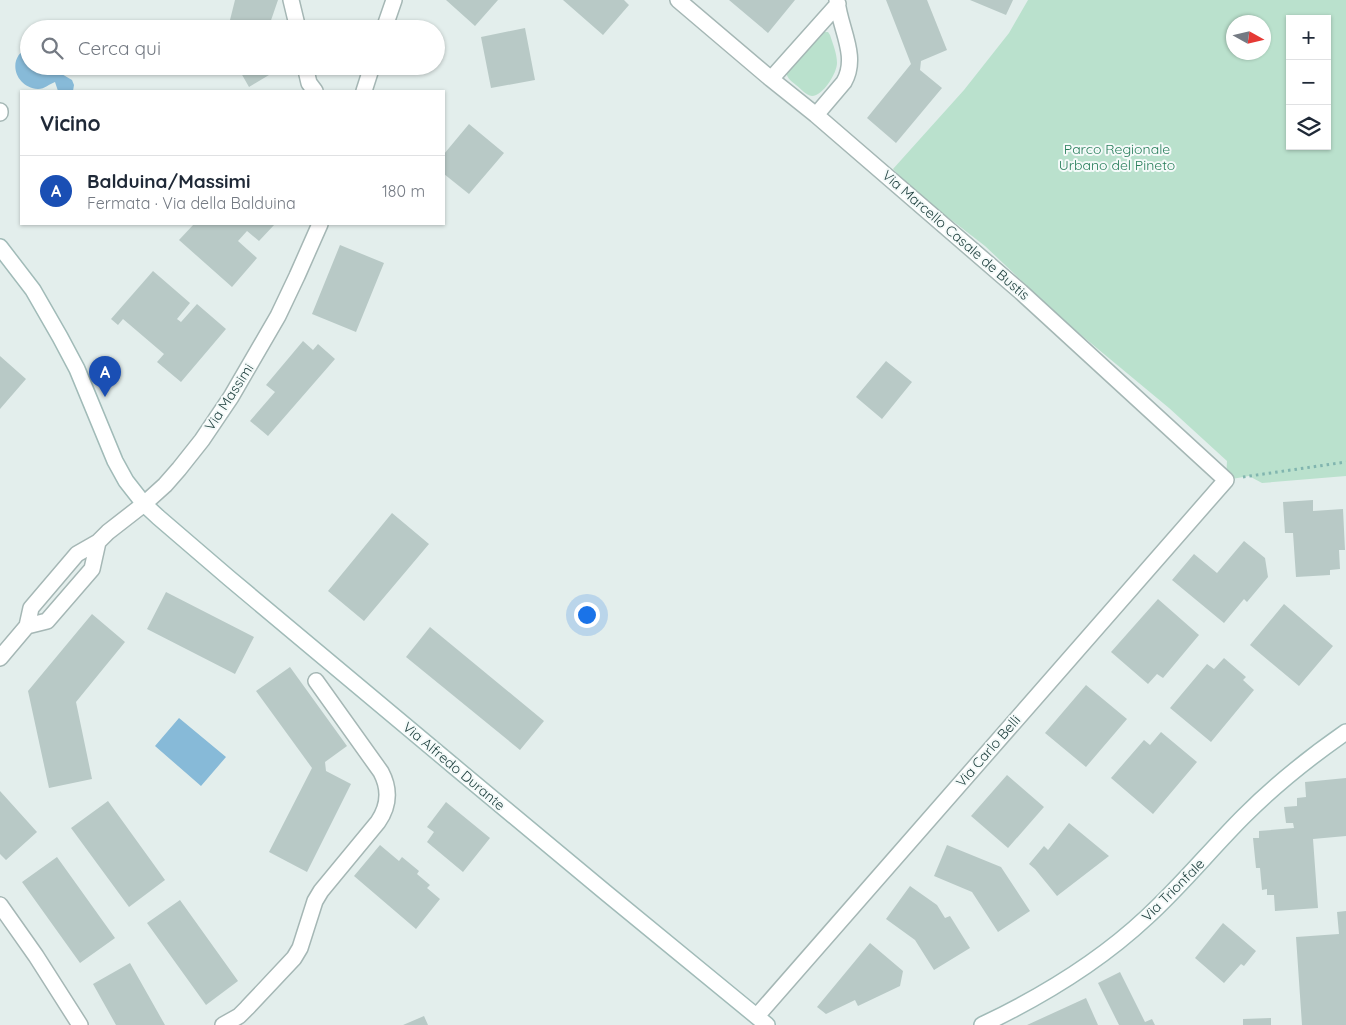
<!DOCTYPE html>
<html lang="it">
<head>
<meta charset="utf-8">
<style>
	:root { --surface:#fff; --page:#f2f2f3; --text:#1f2937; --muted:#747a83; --line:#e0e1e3; --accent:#b45309 }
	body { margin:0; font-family:Quicksand,sans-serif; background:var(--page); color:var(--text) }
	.controls { position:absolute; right:15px; top:15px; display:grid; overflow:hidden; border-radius:0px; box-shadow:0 1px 4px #0004 }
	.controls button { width:45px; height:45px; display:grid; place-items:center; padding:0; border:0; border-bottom:1px solid var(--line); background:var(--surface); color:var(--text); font:25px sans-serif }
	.compass { position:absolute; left:1226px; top:15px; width:45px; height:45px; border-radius:50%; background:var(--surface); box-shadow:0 1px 4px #0004; rotate:98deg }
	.you { position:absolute; left:586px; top:614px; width:18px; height:18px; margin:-12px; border:4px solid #fff; border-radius:50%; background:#1a73e8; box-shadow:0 0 0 8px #1a73e833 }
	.badge { display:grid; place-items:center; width:32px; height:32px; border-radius:50%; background:var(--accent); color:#fff; font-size:16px; font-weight:700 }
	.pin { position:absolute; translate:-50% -41px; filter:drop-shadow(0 1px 2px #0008) }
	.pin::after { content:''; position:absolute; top:26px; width:18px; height:15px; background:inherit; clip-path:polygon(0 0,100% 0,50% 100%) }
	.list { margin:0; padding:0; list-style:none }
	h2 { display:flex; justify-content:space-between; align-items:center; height:65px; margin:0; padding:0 20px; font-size:21px }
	h2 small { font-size:16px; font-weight:400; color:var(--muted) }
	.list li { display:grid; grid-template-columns:32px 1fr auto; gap:15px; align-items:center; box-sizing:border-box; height:70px; padding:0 20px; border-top:1px solid var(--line) }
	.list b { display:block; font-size:19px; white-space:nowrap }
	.list p { margin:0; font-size:16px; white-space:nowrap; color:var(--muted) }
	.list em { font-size:16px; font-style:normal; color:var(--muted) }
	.icon { flex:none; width:28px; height:28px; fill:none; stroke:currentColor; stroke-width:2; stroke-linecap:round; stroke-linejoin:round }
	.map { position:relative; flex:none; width:1346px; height:1025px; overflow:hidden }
	.search { position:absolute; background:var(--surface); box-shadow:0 1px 4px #0004; left:20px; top:20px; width:425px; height:55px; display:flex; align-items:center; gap:12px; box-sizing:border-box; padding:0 18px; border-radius:28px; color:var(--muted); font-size:19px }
	.panel { position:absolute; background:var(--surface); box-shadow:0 1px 4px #0004; left:20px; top:90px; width:425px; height:135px; border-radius:0px }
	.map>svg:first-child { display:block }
	.green { fill:#bae1cd; fill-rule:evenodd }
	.water { fill:#87bad8 }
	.building { fill:#b8c9c6 }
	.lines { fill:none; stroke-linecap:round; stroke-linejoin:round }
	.street-casing { stroke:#a5b7b5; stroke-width:18 }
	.secondary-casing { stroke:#a1bbb8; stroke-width:18 }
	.path { stroke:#81b5af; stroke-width:3; stroke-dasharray:2.5 4; stroke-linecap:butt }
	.street { stroke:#fff; stroke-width:15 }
	.secondary { stroke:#fff; stroke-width:15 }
	.labels { text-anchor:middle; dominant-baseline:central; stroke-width:4; stroke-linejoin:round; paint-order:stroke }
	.park-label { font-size:14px; fill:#277d5a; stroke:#f4faf9 }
	.street-label { font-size:14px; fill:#214240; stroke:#f4faf9 }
</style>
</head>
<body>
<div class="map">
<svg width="1346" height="1025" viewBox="0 0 1346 1025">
	<rect width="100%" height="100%" fill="#e3eeec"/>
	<!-- green -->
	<path class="green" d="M 1028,0 L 1346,0 L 1346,476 L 1262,483 L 1249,476 L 1226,480 L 1227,461 L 1169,408 L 1063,320 L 985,246 L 910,188 L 893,169 L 964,90 L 1009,33 ZM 1290,19 L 1327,19 L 1327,146 L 1290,146 ZM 1234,22 L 1264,22 L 1264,52 L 1234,52 Z
		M 820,32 L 828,32 L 830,35 C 833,44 837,54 837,63 C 837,73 823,96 812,96 C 806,95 801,89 796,85 C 791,81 788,79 786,73 Z"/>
	<!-- water -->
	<path class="water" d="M 29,47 L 29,66 L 54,66 L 60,73 L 72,80 L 74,85 L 73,91 L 58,91 L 55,82 C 49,84 45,89 38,89 C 14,87 6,57 29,47 Z
		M 179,718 L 226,757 L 201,786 L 155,746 Z"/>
	<!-- building -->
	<path class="building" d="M 235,0 L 278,0 L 268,29 L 229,29 L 229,24 Z
		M 446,0 L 498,0 L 475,26 Z
		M 563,0 L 624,0 L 629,5 L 603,35 Z
		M 729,0 L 795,0 L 768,33 Z
		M 886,0 L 927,0 L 947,50 L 921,61 L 920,70 L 942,88 L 896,143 L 867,118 L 911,64 Z
		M 970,0 L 1013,0 L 1006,15 Z
		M 525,28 L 535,80 L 491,88 L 481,37 Z
		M 237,66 L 284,66 L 249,87 Z
		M 469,124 L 504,153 L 469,194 L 444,174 L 444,154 Z
		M 194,224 L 275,224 L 259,241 L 247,231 L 238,241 L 257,258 L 232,287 L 179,240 Z
		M 340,245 L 384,263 L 356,332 L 312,314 Z
		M 153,271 L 190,303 L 177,319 L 181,322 L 197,304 L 226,329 L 181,382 L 157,362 L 164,354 L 123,319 L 118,325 L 111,319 Z
		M 303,341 L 313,350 L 318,344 L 335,359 L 268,436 L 250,421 L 275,392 L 266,385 Z
		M 0,356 L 26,379 L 0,409 Z
		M 886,361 L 912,382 L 882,419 L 856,397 Z
		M 1313,500 L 1313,511 L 1343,509 L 1345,550 L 1339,550 L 1340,569 L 1330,570 L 1330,575 L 1296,577 L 1293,533 L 1285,533 L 1283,502 Z
		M 392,513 L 429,544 L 364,621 L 328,591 Z
		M 1244,541 L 1265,558 L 1268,577 L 1247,602 L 1244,599 L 1224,623 L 1172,580 L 1194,554 L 1217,573 Z
		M 166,592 L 254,637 L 235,674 L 147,629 Z
		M 1158,599 L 1199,635 L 1163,678 L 1157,674 L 1148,684 L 1111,652 Z
		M 1284,604 L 1333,646 L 1299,686 L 1250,645 Z
		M 92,614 L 125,642 L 76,702 L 92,779 L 49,788 L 28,691 Z
		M 430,627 L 544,721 L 520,750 L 406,657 Z
		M 1224,658 L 1246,677 L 1243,680 L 1254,690 L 1211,742 L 1170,708 L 1207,664 L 1214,669 Z
		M 290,667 L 347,746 L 325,762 L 326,771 L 351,784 L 307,872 L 269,852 L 312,768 L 256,691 Z
		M 1086,685 L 1127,719 L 1086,767 L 1045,733 Z
		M 1161,732 L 1197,762 L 1153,814 L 1111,778 L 1144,740 L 1150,745 Z
		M 1007,775 L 1044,807 L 1008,848 L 971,816 Z
		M 1346,778 L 1346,836 L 1313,839 L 1318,908 L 1275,911 L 1274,895 L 1267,895 L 1267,889 L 1262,890 L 1260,868 L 1256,868 L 1253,838 L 1259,838 L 1259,831 L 1294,828 L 1293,823 L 1286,823 L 1284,807 L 1297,806 L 1297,798 L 1306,797 L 1305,782 Z
		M 0,791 L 37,832 L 6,860 L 0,854 Z
		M 108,801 L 165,880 L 129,907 L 71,828 Z
		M 446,802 L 490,838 L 463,872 L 427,842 L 434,832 L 427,827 Z
		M 1069,823 L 1109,856 L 1057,896 L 1035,869 L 1029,864 L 1044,846 L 1048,850 Z
		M 380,845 L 399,861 L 402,857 L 419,871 L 417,874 L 430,885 L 427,888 L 440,899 L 416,929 L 354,876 Z
		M 947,845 L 1001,867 L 1030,911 L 998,932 L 972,892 L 934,876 Z
		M 57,857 L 115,938 L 80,963 L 22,882 Z
		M 910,886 L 937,905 L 945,918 L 950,916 L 970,948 L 934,970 L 915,940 L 886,919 Z
		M 180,900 L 238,981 L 206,1005 L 147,923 Z
		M 1346,911 L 1346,1025 L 1302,1025 L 1296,937 L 1339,934 L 1337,912 Z
		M 1223,923 L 1256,951 L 1244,966 L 1241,964 L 1224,983 L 1195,958 Z
		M 870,943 L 903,971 L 900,986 L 858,1006 L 855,1000 L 826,1014 L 817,1007 Z
		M 130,963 L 165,1025 L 116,1025 L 93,984 Z
		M 1120,972 L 1145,1022 L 1152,1019 L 1155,1025 L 1119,1025 L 1098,983 Z
		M 1086,998 L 1098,1025 L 1027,1025 Z
		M 424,1016 L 428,1025 L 403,1025 Z
		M 1271,1018 L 1271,1025 L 1243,1025 L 1243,1019 Z"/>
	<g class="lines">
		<defs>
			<path id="street" d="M 291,0 L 298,29
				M 678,0 L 771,79 L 816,115 L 1021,292 L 1226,480 L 757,1016
				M 384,29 L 394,0
				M 305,66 L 309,83 L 315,91
				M 771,79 L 838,4
				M 364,91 L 372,66
				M 0,111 L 0,113
				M 816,115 L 844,82 C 859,56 839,27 837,0
				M 27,626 L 47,621 L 92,569 L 98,542
				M 0,658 L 27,626 L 31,608 L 77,554 L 98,542 L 108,532 L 144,504 L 165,485 L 179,469 L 202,440 L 231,397 L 278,316 L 297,276 L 320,224
				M 0,905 L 36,956 L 80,1025
				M 223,1025 L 239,1016 L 247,1008 L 294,958 L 300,948 L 315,901 L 321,891 L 378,822 C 389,806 390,789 381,772 L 316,681"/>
			<path id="secondary" d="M 0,247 L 33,290 L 60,337 L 77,369 L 115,461 L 126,481 L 144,504 L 158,517 L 229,578 L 456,768 L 605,892 L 767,1025
				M 982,1025 C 1041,997 1099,962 1147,917 C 1181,886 1211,849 1244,816 C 1275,785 1310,757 1346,732"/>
		</defs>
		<!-- street casing -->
		<use href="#street" class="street-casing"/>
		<!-- secondary casing -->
		<use href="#secondary" class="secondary-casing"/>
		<!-- path -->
		<path class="path" d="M 1243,477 L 1346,462"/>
		<!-- street -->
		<use href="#street" class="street"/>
		<!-- secondary -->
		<use href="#secondary" class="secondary"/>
	</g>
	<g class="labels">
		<!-- park labels -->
		<g class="park-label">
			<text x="1117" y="149">Parco Regionale<tspan x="1117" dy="16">Urbano del Pineto</tspan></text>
		</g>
		<!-- street labels -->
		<g class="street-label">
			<text transform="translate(956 235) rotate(41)">Via Marcello Casale de Bustis</text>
			<text transform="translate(229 397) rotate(-57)">Via Massimi</text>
			<text transform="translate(988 751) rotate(-49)">Via Carlo Belli</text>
			<text transform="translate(454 766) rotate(40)">Via Alfredo Durante</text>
			<text transform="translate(1173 890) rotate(-45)">Via Trionfale</text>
		</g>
	</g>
</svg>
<div class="controls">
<button>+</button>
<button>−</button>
<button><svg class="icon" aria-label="layers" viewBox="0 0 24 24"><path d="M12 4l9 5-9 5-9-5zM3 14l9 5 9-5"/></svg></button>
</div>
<svg class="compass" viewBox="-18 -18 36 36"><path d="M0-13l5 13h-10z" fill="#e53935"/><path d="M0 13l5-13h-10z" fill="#747a83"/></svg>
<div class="you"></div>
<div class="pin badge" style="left:105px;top:397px;background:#1a4fb4">A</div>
<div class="search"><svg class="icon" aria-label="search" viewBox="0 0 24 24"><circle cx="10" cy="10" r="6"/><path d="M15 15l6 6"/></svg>Cerca qui</div>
<section class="panel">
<h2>Vicino<small></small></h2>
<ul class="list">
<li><span class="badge" style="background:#1a4fb4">A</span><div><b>Balduina/Massimi</b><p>Fermata · Via della Balduina</p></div><em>180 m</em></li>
</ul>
</section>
</div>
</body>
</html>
